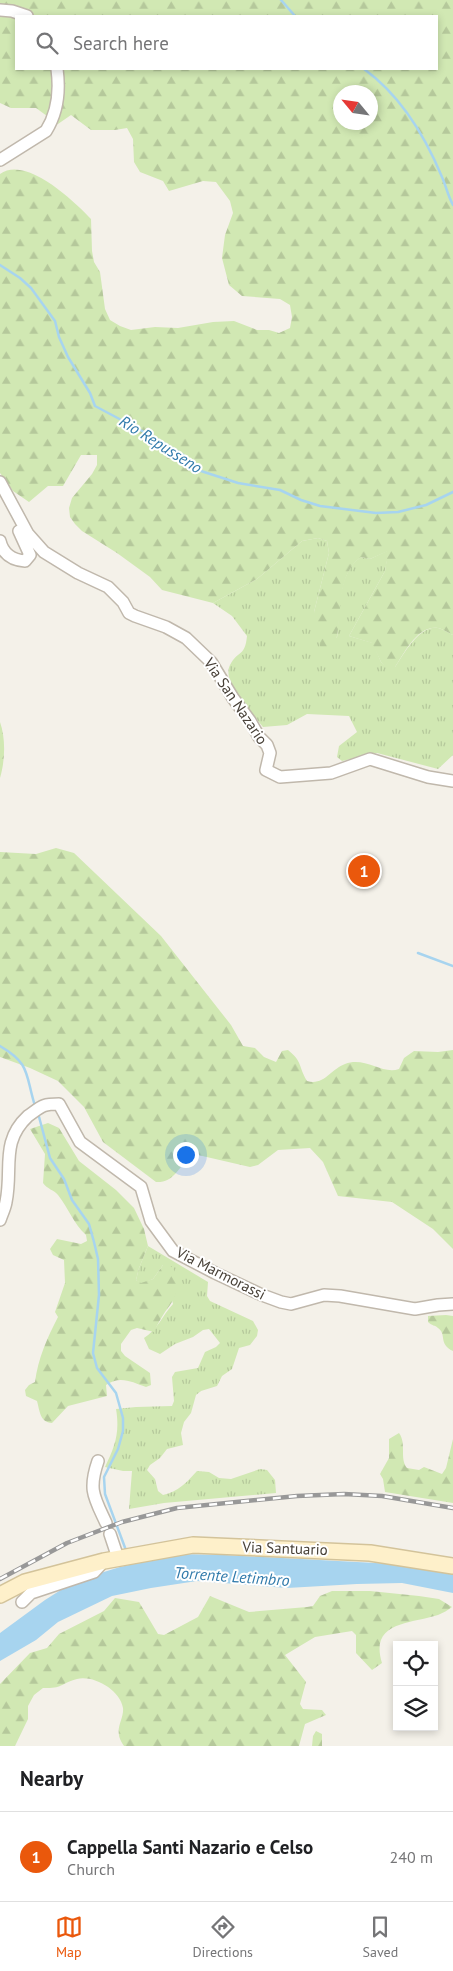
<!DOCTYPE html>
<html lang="en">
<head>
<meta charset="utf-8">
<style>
	:root { --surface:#fff; --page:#f6f6f6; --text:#202124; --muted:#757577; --line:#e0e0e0; --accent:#ea580c }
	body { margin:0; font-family:"PT Sans",sans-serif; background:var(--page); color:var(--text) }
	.controls { position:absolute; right:15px; bottom:15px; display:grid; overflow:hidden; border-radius:0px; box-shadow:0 2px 8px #0003 }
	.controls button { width:45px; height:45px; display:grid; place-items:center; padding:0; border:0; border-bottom:1px solid var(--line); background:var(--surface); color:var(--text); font:25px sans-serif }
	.compass { position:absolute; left:333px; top:85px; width:45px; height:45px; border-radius:50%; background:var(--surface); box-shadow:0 2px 8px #0003; rotate:299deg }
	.you { position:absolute; left:185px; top:1154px; width:18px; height:18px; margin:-12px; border:4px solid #fff; border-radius:50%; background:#1a73e8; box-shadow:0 0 0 8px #1a73e833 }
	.badge { display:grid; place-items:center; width:32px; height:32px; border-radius:50%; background:var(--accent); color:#fff; font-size:16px; font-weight:700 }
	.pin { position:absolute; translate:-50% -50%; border:2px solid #fff; box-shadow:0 1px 5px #0006 }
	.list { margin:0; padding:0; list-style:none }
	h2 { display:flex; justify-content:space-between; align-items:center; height:65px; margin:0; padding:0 20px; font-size:21px }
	h2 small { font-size:16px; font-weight:400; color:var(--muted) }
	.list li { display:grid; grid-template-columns:32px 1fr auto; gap:15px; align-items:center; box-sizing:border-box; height:90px; padding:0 20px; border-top:1px solid var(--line) }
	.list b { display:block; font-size:19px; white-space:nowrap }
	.list p { margin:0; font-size:16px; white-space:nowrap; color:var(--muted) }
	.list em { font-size:16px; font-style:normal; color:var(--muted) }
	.icon { flex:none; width:28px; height:28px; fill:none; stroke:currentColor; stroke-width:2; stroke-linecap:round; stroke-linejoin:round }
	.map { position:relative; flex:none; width:453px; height:1746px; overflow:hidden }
	.search { position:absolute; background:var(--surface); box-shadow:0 2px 8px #0003; left:15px; right:15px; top:15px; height:55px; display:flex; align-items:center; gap:12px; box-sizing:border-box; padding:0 18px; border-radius:0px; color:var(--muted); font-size:19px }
	.sheet { height:155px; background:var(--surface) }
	nav { display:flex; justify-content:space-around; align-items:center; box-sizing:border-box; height:70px; border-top:1px solid var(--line); background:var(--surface); font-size:14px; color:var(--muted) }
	nav a { display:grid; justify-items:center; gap:2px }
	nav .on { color:var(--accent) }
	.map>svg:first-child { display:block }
	.grass { fill:url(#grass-tufts) }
	.forest { fill:url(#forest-firs); fill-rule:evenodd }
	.water { fill:#a7d4ef }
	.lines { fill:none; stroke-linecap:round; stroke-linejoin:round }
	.stream { stroke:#a7d4ef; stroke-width:2.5 }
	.minor-casing { stroke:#c0b8ac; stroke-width:14 }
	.secondary-casing { stroke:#d3c39a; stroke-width:18 }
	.minor { stroke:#fff; stroke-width:11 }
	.secondary { stroke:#fef0ca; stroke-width:15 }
	.rail-casing { stroke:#989898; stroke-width:4.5 }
	.rail { stroke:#fff; stroke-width:2.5; stroke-dasharray:8; stroke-linecap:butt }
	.labels { text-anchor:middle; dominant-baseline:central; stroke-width:4; stroke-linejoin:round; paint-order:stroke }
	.street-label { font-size:15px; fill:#484138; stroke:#fff }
	.water-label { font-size:16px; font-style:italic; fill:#307aab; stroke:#fff }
</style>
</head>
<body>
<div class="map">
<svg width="453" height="1746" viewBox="0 0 453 1746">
	<defs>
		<pattern id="grass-tufts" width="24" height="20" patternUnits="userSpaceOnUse" patternTransform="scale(1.25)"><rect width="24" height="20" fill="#d1e8b3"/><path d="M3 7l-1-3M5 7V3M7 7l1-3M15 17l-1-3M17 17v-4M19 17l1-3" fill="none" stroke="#b5c89b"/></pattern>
		<pattern id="forest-firs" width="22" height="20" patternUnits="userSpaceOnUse" patternTransform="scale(1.25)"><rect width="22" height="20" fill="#d1e8b3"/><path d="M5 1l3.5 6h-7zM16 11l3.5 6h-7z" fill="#b5c89b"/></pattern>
	</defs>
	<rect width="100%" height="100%" fill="#f4f1e9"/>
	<!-- grass -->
	<path class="grass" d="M 318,538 L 327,541 L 329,553 L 314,612 L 337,638 C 340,613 337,573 361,557 L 370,559 L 389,550 L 385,571 L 349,636 L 373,643 L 381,662 L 387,667 L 395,667 C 404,654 419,625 438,628 C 443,629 449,633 453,635 L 453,755 L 438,769 L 377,753 L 342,761 L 337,757 L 339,746 L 357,732 L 349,716 L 307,714 L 287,725 L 263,727 C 253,714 221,683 230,665 C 238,650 245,657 247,636 L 232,616 L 213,603 L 257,579 L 302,541 Z
		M 148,1246 L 208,1282 L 207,1296 L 210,1301 L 253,1321 L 258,1330 L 257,1336 L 250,1345 L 239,1348 L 232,1369 L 222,1376 L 217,1386 L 201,1391 L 196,1395 L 191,1413 L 184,1422 L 181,1433 L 183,1445 L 167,1449 L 160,1458 L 150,1465 L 147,1470 L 155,1479 L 158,1491 L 163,1495 C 178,1492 187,1482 197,1471 L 209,1472 L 219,1478 L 231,1479 L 260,1469 L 267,1470 L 275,1480 L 276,1493 L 164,1503 L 129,1509 L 132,1471 L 123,1471 L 105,1467 C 115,1446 120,1433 116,1409 L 136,1407 L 172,1406 L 174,1401 L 172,1377 L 175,1372 L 198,1368 L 205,1352 L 216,1347 L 220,1343 L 209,1329 L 203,1330 L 193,1337 L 175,1344 L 160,1354 L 149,1349 L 144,1338 C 158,1329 162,1316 173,1304 L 163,1265 L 153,1279 L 141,1284 L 136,1280 L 139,1268 Z"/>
	<!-- forest -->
	<path class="forest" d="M 0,0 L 453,0 L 453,635 C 449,633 443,629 438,628 C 417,625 404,654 395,667 L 387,668 L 381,662 L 372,643 L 349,636 L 385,571 L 388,551 L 370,559 L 361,557 C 337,574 342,611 337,636 C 336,642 332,648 329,654 L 321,651 L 314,612 L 329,553 L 327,541 L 318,538 L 302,541 L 257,579 L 213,603 L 162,590 L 150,577 L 117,553 L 82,531 L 75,524 L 70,517 L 69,508 L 72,498 L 92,474 L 97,465 L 97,455 L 81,455 L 63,486 L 48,486 L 29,502 L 13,491 L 0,473 L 0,174 C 26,155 74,201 91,219 L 92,251 L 94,262 L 100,272 L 105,309 L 110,320 L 120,326 L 131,330 L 155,327 L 178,328 L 213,322 L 234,321 L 257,330 L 269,330 L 279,333 L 290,328 L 292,317 L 290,305 L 280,299 L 242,296 L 229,285 L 222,258 L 225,235 L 233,213 L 230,201 L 216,182 L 203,181 L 169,191 L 163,181 L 140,172 L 134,162 L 133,139 L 127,128 L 115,130 L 91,130 L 71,115 L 58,124 L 36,108 L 11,108 L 0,103 ZM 16,16 L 437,16 L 437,69 L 16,69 ZM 340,92 L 370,92 L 370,122 L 340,122 Z
		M 0,722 C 6,739 5,761 0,778 Z
		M 56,848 L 74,853 L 161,936 L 231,1025 L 243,1046 L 255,1048 L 264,1057 L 276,1062 L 282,1051 L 288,1050 C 303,1062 298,1066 307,1081 C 324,1086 331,1069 345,1064 C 365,1056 382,1075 399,1069 L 404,1058 L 414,1051 L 438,1052 L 453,1050 L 453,1249 L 433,1229 L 392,1202 L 338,1196 L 323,1162 L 310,1148 L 278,1150 L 258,1165 L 250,1167 L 198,1155 L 189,1157 C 179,1168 173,1183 156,1182 L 103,1142 L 84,1107 L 58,1081 L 30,1068 L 0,1057 L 0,852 L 36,854 Z
		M 48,1123 L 59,1128 L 79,1161 L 116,1190 L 134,1208 L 144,1229 L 148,1246 L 139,1268 L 136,1280 L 141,1283 L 153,1279 L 163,1265 C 172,1265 174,1268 176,1276 C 180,1291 174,1300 165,1312 C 161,1318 157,1325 154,1332 L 137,1328 L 131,1330 L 121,1344 L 121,1351 L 125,1356 L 150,1373 L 151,1385 L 146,1387 C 132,1382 120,1375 106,1385 L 107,1396 L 68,1406 L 52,1423 C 40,1422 40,1412 37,1401 L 26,1396 L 25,1390 L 29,1385 L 35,1382 C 38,1359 47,1338 58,1317 L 55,1312 L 65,1283 L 64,1260 L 53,1255 L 50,1249 L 57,1239 L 81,1244 L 87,1241 L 86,1235 C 73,1223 69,1209 58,1195 C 54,1190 47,1189 43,1183 L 45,1154 L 30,1129 Z
		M 446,1315 L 453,1316 L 453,1351 C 438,1344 447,1334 438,1328 C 435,1325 432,1326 428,1322 L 428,1316 Z
		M 399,1433 C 407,1444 399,1458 407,1468 L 419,1470 L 424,1467 L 442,1474 L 446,1468 L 453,1439 L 453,1503 L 385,1492 L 383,1479 L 380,1474 L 389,1458 L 389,1439 Z
		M 332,1591 L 370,1591 L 419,1596 L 439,1599 L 452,1607 C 448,1610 443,1613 438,1615 C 411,1624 369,1621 382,1663 L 372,1670 L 356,1653 L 356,1635 L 352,1631 L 315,1637 L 285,1655 L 306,1682 L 300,1704 L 303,1709 L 322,1710 L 326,1715 L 305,1724 L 299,1746 L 124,1746 C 122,1743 119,1738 119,1735 C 117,1726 124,1717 123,1708 C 120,1690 94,1675 77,1679 C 61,1683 63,1689 43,1688 L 34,1695 L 28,1706 L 28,1719 L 15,1746 L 0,1746 L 0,1684 L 30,1653 L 47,1648 L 59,1634 L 104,1611 L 115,1598 L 139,1602 L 158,1634 L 164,1635 L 198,1617 L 210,1596 L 249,1612 L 307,1607 L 313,1606 L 320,1596 Z
		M 316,1731 L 322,1734 L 322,1746 L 312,1746 L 313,1736 Z"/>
	<!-- water -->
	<path class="water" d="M 178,1554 L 225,1555 L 394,1564 L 453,1573 L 453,1593 L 402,1583 L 357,1584 L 287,1588 L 197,1581 L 151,1588 L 112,1596 L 58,1622 L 36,1640 L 0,1661 L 0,1633 L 45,1600 L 75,1581 L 120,1567 Z"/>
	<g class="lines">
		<!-- stream -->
		<path class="stream" d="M 281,0 L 295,16
			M 364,69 C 400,95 425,136 442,177 C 446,186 448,196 453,205
			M 0,265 L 20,278 L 31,288 L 55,321 L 59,337 L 68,357 L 90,393 L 95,406 L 159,440 L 182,454 L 201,471 L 238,483 L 280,490 L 301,500 L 320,506 L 376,513 L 398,512 L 426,505 L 453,492
			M 418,953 L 453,966
			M 0,1046 C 31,1064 25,1074 35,1106
			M 38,1113 L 50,1158 L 64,1179 L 72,1200 L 89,1224 L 94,1242 L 98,1259 L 99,1295 L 93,1353 L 97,1368 L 116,1393 L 123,1418 L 123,1431 L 118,1449 L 104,1477 L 105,1494 L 127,1553"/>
		<defs>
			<path id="minor" d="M 0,10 L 12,11 L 27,16
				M 0,160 L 46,131 C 58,112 60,91 57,69
				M 0,482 L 28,534 L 44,552 L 78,573 L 108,587 L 123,602 L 129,613 L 135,616 L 166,627 L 186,638 L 211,662 L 233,698 L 250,721 L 259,737 L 267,745 L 270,753 L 266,770 L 280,777 L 331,773 L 370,759 L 428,777 L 453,781
				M 0,541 C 3,554 12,560 25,561 L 30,555 L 19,531
				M 0,1220 C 2,1214 5,1208 6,1202 C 13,1168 0,1142 28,1116 C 42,1106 42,1104 59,1104 L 80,1142 L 141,1187 L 151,1221 L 173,1251 L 215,1273 L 262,1295 L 281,1302 L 291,1304 L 324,1295 L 340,1296 L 415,1309 L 438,1305 L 453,1304
				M 98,1461 C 88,1490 94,1497 106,1523
				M 110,1534 L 118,1558
				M 22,1602 L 31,1593 L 94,1572 L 104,1561"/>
			<path id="secondary" d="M 0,1595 L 25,1582 L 104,1561 L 193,1545 L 370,1553 L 453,1566"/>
		</defs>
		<!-- minor casing -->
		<use href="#minor" class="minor-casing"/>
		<!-- secondary casing -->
		<use href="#secondary" class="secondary-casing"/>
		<!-- minor -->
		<use href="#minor" class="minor"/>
		<!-- secondary -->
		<use href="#secondary" class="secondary"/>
		<defs>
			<path id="rail" d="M 0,1579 L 67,1543 L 122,1522 L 177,1508 L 297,1496 L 344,1494 L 382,1496 L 453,1508"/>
		</defs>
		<!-- rail casing -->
		<use href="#rail" class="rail-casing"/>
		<!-- rail -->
		<use href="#rail" class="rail"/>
	</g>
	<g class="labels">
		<!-- street labels -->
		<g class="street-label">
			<text transform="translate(236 701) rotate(56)">Via San Nazario</text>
			<text transform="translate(221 1273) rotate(27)">Via Marmorassi</text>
			<text transform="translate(285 1548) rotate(2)">Via Santuario</text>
		</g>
		<!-- water labels -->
		<g class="water-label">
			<text transform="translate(161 444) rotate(32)">Rio Repusseno</text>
			<text transform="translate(232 1576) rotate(4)">Torrente Letimbro</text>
		</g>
	</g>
</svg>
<div class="controls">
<button><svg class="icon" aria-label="locate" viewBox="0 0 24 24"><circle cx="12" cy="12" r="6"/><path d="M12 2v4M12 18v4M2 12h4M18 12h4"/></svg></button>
<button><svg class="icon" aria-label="layers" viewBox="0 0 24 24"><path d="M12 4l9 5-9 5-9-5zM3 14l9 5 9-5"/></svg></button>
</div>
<svg class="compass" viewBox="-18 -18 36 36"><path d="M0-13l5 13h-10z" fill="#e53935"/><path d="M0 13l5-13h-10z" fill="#757577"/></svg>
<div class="you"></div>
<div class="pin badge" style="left:364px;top:871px">1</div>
<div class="search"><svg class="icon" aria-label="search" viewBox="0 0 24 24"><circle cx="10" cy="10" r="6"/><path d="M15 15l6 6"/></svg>Search here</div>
</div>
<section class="sheet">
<h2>Nearby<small></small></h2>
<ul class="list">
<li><span class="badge">1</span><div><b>Cappella Santi Nazario e Celso</b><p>Church</p></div><em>240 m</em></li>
</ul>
</section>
<nav>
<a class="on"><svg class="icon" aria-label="map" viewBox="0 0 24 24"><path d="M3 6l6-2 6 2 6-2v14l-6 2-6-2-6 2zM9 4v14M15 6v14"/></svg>Map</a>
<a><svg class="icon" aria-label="directions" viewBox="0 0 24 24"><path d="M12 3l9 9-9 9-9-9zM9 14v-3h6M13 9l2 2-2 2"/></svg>Directions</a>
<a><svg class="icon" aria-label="saved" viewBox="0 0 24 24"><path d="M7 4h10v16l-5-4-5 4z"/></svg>Saved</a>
</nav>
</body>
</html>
